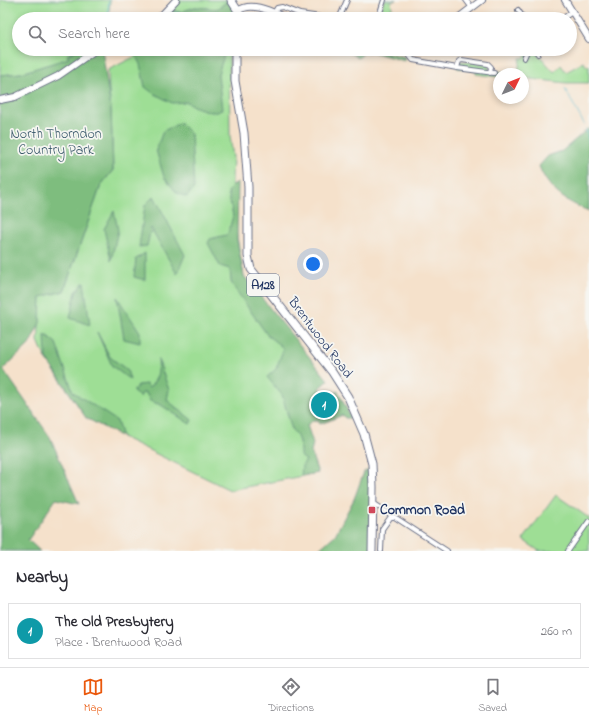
<!DOCTYPE html>
<html lang="en">
<head>
<meta charset="utf-8">
<style>
	:root { --surface:#fff; --page:#f2f2f3; --text:#2b2b33; --muted:#7c7c81; --line:#e1e1e2; --accent:#ea580c }
	body { margin:0; font-family:"Indie Flower",sans-serif; background:var(--page); color:var(--text) }
	.compass { position:absolute; left:493px; top:68px; width:36px; height:36px; border-radius:50%; background:var(--surface); box-shadow:0 2px 6px #0003; rotate:47deg }
	.you { position:absolute; left:313px; top:264px; width:14px; height:14px; margin:-10px; border:3px solid #fff; border-radius:50%; background:#1a73e8; box-shadow:0 0 0 6px #1a73e833 }
	.badge { display:grid; place-items:center; width:26px; height:26px; border-radius:50%; background:var(--accent); color:#fff; font-size:13px; font-weight:700 }
	.pin { position:absolute; translate:-50% -50%; border:2px solid #fff; box-shadow:0 1px 4px #0006 }
	.list { margin:0; padding:0; list-style:none }
	h2 { display:flex; justify-content:space-between; align-items:center; height:52px; margin:0; padding:0 16px; font-size:17px }
	h2 small { font-size:13px; font-weight:400; color:var(--muted) }
	.list li { display:grid; grid-template-columns:26px 1fr auto; gap:12px; align-items:center; box-sizing:border-box; height:56px; margin:0 8px 8px; padding:0 8px; border:1px solid var(--line); border-radius:0px }
	.list b { display:block; font-size:15px; white-space:nowrap }
	.list p { margin:0; font-size:13px; white-space:nowrap; color:var(--muted) }
	.list em { font-size:13px; font-style:normal; color:var(--muted) }
	.icon { flex:none; width:22px; height:22px; fill:none; stroke:currentColor; stroke-width:2; stroke-linecap:round; stroke-linejoin:round }
	.map { position:relative; flex:none; width:589px; height:551px; overflow:hidden }
	.search { position:absolute; background:var(--surface); box-shadow:0 2px 6px #0003; left:12px; right:12px; top:12px; height:44px; display:flex; align-items:center; gap:10px; box-sizing:border-box; padding:0 14px; border-radius:22px; color:var(--muted); font-size:15px }
	.sheet { height:116px; background:var(--surface) }
	nav { display:flex; justify-content:space-around; align-items:center; box-sizing:border-box; height:56px; border-top:1px solid var(--line); background:var(--surface); font-size:11px; color:var(--muted) }
	nav a { display:grid; justify-items:center; gap:2px }
	nav .on { color:var(--accent) }
	.map>svg:first-child { display:block }
	.green { fill:#9ede95; stroke:#5c867a }
	.forest { fill:#7ebd7e; stroke:#4c766e }
	.lines { fill:none; stroke-linecap:round; stroke-linejoin:round }
	.stream { stroke:#4db6cb; stroke-width:1 }
	.street-casing { stroke:#676d84; stroke-width:6 }
	.secondary-casing { stroke:#676d84; stroke-width:8 }
	.primary-casing { stroke:#676d84; stroke-width:9 }
	.street { stroke:#fff; stroke-width:4 }
	.secondary { stroke:#fff; stroke-width:6 }
	.primary { stroke:#fff; stroke-width:7 }
	.poi-dot { fill:#d1495b; stroke:#f6f6f2; stroke-width:1.5 }
	.labels { text-anchor:middle; dominant-baseline:central; stroke-width:3.5; stroke-linejoin:round; paint-order:stroke }
	.shield { fill:#f6f6f2; stroke:#5d6b8a; stroke-width:1 }
	.shield-label { font-size:13px; font-weight:bold; fill:#1b2f5e }
	.park-label { font-size:14px; fill:#3c5b6c; stroke:#f6f6f2 }
	.street-label { font-size:14px; fill:#1b2f5e; stroke:#f6f6f2 }
	.poi-label { font-size:14px; font-weight:bold; fill:#1b2f5e; stroke:#f6f6f2; text-anchor:start }
</style>
</head>
<body>
<div class="map">
<svg width="589" height="551" viewBox="0 0 589 551">
	<rect width="100%" height="100%" fill="#f6f6f2"/>
	<filter id="ink" filterUnits="userSpaceOnUse"><feTurbulence type="fractalNoise" baseFrequency=".025" numOctaves="2"/><feDisplacementMap in="SourceGraphic" scale="8" xChannelSelector="R" yChannelSelector="G"/><feConvolveMatrix kernelMatrix="1 2 1 2 8 2 1 2 1" color-interpolation-filters="sRGB"/></filter>
	<filter id="wash" filterUnits="userSpaceOnUse"><feTurbulence type="fractalNoise" baseFrequency=".012" numOctaves="4" result="noise"/><feDisplacementMap in="SourceGraphic" scale="16" xChannelSelector="R" yChannelSelector="G"/><feGaussianBlur stdDeviation="0.9" result="paint"/><feColorMatrix in="noise" values="0 0 0 0 0 0 0 0 0 0 0 0 0 0 0 0 0 1.4 0 .05"/><feComposite in="paint" operator="in"/></filter>
	<g filter="url(#wash)">
		<rect width="100%" height="100%" fill="#f5e1cb"/>
		<!-- green -->
		<path class="green" d="M 0,0 L 110,0 L 109,19 L 19,19 L 19,49 L 79,49 L 67,55 L 69,58 L 21,73 L 0,75 Z
			M 177,0 L 229,0 L 217,9 L 195,7 L 181,12 L 166,10 Z
			M 384,0 L 396,0 L 391,1 L 393,17 L 389,17 L 388,19 L 378,19 Z
			M 132,49 L 229,49 L 230,136 L 233,157 L 231,203 L 244,276 L 291,342 L 281,382 L 318,473 L 230,490 L 124,438 L 87,418 L 46,359 L 38,341 L 41,297 L 64,291 L 101,185 L 113,170 L 111,110 L 109,91 L 108,70 L 136,56 Z
			M 528,49 L 534,49 L 554,72 L 561,65 L 566,72 L 584,62 L 586,66 L 589,66 L 589,83 L 566,83 L 523,78 L 523,74 L 499,74 L 499,77 L 476,74 L 476,71 L 457,68 L 459,61 L 488,64 L 490,72 L 495,71 L 518,74 L 520,58 L 524,58 Z
			M 556,495 L 589,518 L 589,551 L 539,551 L 523,540 Z"/>
		<!-- forest -->
		<path class="forest" d="M 229,0 L 231,0 L 237,19 L 158,19 L 166,10 L 181,12 L 195,7 L 217,9 Z
			M 79,49 L 102,49 L 111,110 L 113,170 L 101,185 L 64,291 L 41,297 L 40,323 L 29,345 L 3,369 L 50,437 L 79,504 L 56,499 L 28,540 L 40,551 L 0,551 L 0,75 L 21,73 L 69,58 L 67,55 Z
			M 132,49 L 226,49 L 218,74 L 222,109 L 218,112 L 210,112 L 193,106 L 187,102 L 172,103 L 153,93 L 145,87 L 140,64 Z
			M 344,49 L 377,49 L 376,50 L 405,57 L 405,61 L 372,52 L 364,53 L 358,58 Z
			M 180,123 L 191,134 L 194,188 L 187,197 L 177,193 L 164,177 L 156,150 L 163,131 Z
			M 589,128 L 589,211 C 566,202 548,190 539,166 L 548,156 L 562,151 Z
			M 238,182 L 237,240 L 244,276 L 328,380 L 319,388 L 327,398 L 338,391 L 351,418 L 345,418 L 343,415 L 320,424 L 318,420 L 313,420 L 307,425 L 313,443 L 311,453 L 318,473 L 301,476 L 302,466 L 306,460 L 300,456 C 300,447 300,437 292,430 L 282,395 L 267,377 L 276,369 L 283,350 L 281,346 L 268,336 L 235,289 L 231,282 L 230,269 L 220,266 L 208,243 L 210,239 L 226,235 L 228,233 L 233,216 L 228,192 L 234,184 Z
			M 154,196 L 185,255 L 177,274 L 151,228 L 147,246 L 139,247 L 145,205 Z
			M 114,211 L 118,230 L 111,261 L 104,229 Z
			M 145,253 L 145,280 L 134,277 L 136,259 Z
			M 84,282 L 90,325 L 70,318 L 76,292 Z
			M 117,297 L 140,332 L 140,343 L 124,339 Z
			M 97,332 L 110,357 L 127,370 L 130,380 L 112,366 Z
			M 45,334 L 56,343 L 73,392 L 117,421 L 122,437 L 86,418 L 46,357 Z
			M 158,359 L 169,390 L 167,400 L 192,420 L 190,424 L 161,405 L 150,401 L 146,393 L 142,393 L 140,397 L 133,392 L 138,385 L 146,384 L 149,388 C 158,379 159,371 158,359 Z
			M 372,467 L 372,551 L 317,551 L 335,535 L 354,499 L 364,472 Z"/>
		<g class="lines">
			<!-- stream -->
			<path class="stream" d="M 107,19 L 109,0
				M 165,19 L 176,13 L 198,15 L 209,13 L 227,19
				M 565,89 L 584,124
				M 586,129 L 589,144"/>
		</g>
	</g>
	<g filter="url(#ink)">
		<g class="lines">
			<defs>
				<path id="street" d="M 466,0 L 472,8
					M 518,10 L 524,19
					M 274,13 L 277,8 L 282,7 L 300,14 L 334,19
					M 490,17 L 491,19
					M 339,19 L 347,0
					M 378,19 L 384,0
					M 515,19 L 521,15
					M 562,19 L 572,12
					M 410,49 L 409,55 L 413,60 L 457,68 L 494,73
					M 518,49 L 526,52
					M 534,49 L 538,54
					M 524,58 L 528,49
					M 457,68 L 459,61 L 462,60 L 488,64 L 491,67 L 490,73
					M 373,503 L 447,551
					M 381,551 L 382,529 L 392,515
					M 568,551 L 589,521"/>
				<path id="secondary" d="M 565,0 L 589,39
					M 238,11 C 252,0 274,13 288,19
					M 158,19 L 176,0
					M 457,19 L 482,0
					M 0,100 L 15,97 L 58,76 L 97,49"/>
				<path id="primary" d="M 231,0 L 238,11 L 237,19
					M 235,49 L 235,81 L 244,133 L 248,187 L 248,256 L 251,269 L 332,372 L 348,397 L 364,434 L 372,464 L 373,487 L 372,551"/>
			</defs>
			<!-- street casing -->
			<use href="#street" class="street-casing"/>
			<!-- secondary casing -->
			<use href="#secondary" class="secondary-casing"/>
			<!-- primary casing -->
			<use href="#primary" class="primary-casing"/>
			<!-- street -->
			<use href="#street" class="street"/>
			<!-- secondary -->
			<use href="#secondary" class="secondary"/>
			<!-- primary -->
			<use href="#primary" class="primary"/>
		</g>
	</g>
	<!-- markers -->
	<rect class="poi-dot" x="368" y="506" width="8" height="8" rx="2"/>
	<g class="labels">
		<!-- shield labels -->
		<rect class="shield" x="247" y="274" width="32" height="22" rx="3"/>
		<g class="shield-label">
			<text x="263" y="285">A128</text>
		</g>
		<!-- park labels -->
		<g class="park-label">
			<text x="56" y="134">North Thorndon<tspan x="56" dy="16">Country Park</tspan></text>
		</g>
		<!-- street labels -->
		<g class="street-label">
			<text transform="translate(320 338) rotate(53)">Brentwood Road</text>
		</g>
		<!-- poi labels -->
		<g class="poi-label">
			<text x="380" y="510">Common Road</text>
		</g>
	</g>
</svg>
<svg class="compass" viewBox="-18 -18 36 36"><path d="M0-13l5 13h-10z" fill="#e53935"/><path d="M0 13l5-13h-10z" fill="#7c7c81"/></svg>
<div class="you"></div>
<div class="pin badge" style="left:324px;top:405px;background:#0f9aa8">1</div>
<div class="search"><svg class="icon" aria-label="search" viewBox="0 0 24 24"><circle cx="10" cy="10" r="6"/><path d="M15 15l6 6"/></svg>Search here</div>
</div>
<section class="sheet">
<h2>Nearby<small></small></h2>
<ul class="list">
<li><span class="badge" style="background:#0f9aa8">1</span><div><b>The Old Presbytery</b><p>Place · Brentwood Road</p></div><em>260 m</em></li>
</ul>
</section>
<nav>
<a class="on"><svg class="icon" aria-label="map" viewBox="0 0 24 24"><path d="M3 6l6-2 6 2 6-2v14l-6 2-6-2-6 2zM9 4v14M15 6v14"/></svg>Map</a>
<a><svg class="icon" aria-label="directions" viewBox="0 0 24 24"><path d="M12 3l9 9-9 9-9-9zM9 14v-3h6M13 9l2 2-2 2"/></svg>Directions</a>
<a><svg class="icon" aria-label="saved" viewBox="0 0 24 24"><path d="M7 4h10v16l-5-4-5 4z"/></svg>Saved</a>
</nav>
</body>
</html>
